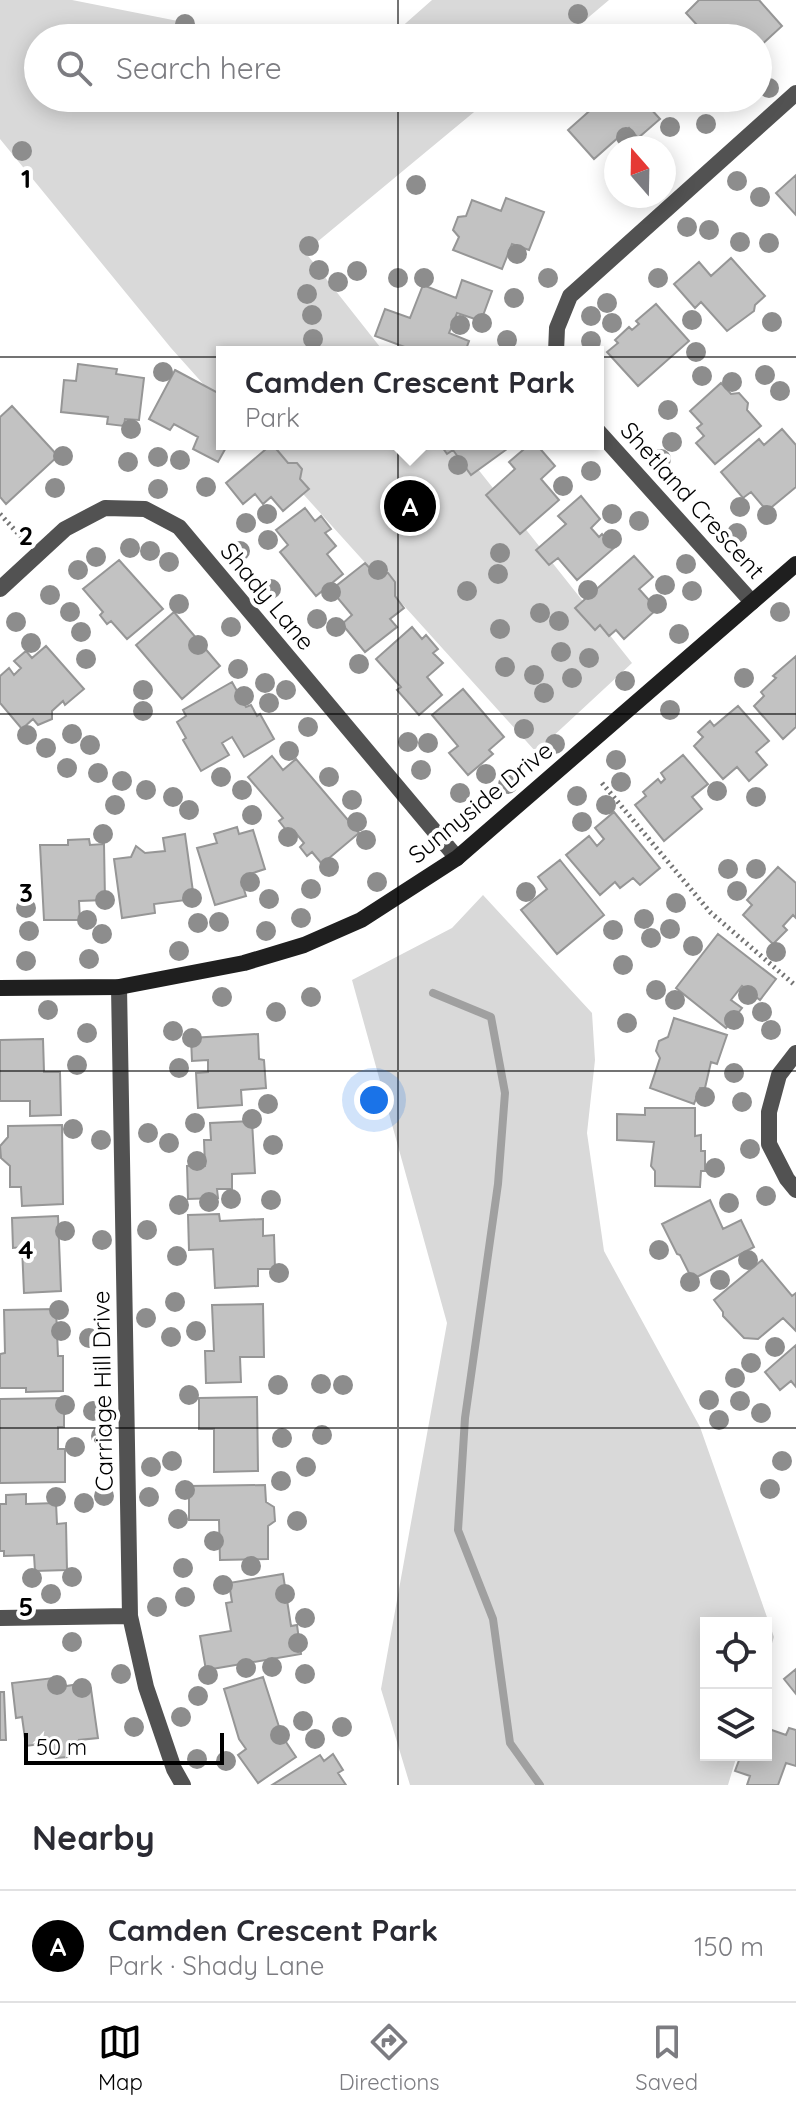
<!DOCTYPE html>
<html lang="en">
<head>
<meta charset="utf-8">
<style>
	:root { --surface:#fff; --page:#f2f2f3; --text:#2b2b33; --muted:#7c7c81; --line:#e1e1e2; --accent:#000 }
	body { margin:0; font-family:Quicksand,sans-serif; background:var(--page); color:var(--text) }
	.controls { position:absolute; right:24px; bottom:24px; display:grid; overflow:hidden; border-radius:0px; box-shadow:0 4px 20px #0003 }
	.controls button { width:72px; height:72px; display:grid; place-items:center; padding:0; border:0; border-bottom:2px solid var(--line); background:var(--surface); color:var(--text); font:40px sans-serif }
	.compass { position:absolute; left:604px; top:136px; width:72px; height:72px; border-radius:50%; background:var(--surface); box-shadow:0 4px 20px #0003; rotate:340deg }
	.scale { position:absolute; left:24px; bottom:20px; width:200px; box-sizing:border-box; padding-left:8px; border:4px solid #000; border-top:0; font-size:22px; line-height:28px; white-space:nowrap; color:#000; -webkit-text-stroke:6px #fff; paint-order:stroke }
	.you { position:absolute; left:374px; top:1100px; width:28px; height:28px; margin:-20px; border:6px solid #fff; border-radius:50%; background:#1a73e8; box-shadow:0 0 0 12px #1a73e833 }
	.badge { display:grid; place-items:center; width:52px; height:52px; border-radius:50%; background:var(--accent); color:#fff; font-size:26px; font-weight:700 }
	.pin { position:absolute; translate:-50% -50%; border:4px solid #fff; box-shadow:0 2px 8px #0006 }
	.popup { position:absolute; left:216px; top:346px; width:388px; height:104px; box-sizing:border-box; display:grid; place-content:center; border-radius:0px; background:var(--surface); filter:drop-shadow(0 2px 6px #0005); font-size:26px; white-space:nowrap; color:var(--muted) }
	.popup b { font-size:30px; color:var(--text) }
	.popup::after { content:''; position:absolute; left:50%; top:100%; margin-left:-16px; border:16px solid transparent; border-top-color:var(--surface) }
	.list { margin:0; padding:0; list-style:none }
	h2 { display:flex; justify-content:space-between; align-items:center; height:104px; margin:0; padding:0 32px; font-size:34px }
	h2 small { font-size:26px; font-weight:400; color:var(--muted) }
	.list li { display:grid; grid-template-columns:52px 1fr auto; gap:24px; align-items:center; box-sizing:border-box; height:112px; padding:0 32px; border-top:2px solid var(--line) }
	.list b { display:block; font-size:30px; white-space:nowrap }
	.list p { margin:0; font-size:26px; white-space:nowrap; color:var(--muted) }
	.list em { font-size:26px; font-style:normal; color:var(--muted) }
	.icon { flex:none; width:44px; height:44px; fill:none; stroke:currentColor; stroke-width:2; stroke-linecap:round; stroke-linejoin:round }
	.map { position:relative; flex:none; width:796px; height:1785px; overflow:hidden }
	.search { position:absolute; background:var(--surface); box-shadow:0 4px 20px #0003; left:24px; right:24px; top:24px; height:88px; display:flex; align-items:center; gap:20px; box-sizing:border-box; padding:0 28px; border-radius:44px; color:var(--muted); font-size:30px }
	.sheet { height:216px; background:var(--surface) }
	nav { display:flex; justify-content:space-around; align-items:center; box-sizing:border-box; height:112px; border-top:2px solid var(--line); background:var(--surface); font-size:22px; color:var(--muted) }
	nav a { display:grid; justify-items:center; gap:4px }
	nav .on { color:var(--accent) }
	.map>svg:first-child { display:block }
	.green { fill:#d9d9d9 }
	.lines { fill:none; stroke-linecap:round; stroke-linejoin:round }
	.stream { stroke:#a0a0a0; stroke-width:8 }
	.building { fill:#c2c2c2; stroke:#969696; stroke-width:2 }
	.path { stroke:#747474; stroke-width:5; stroke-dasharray:2 4; stroke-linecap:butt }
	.street { stroke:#525252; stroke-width:16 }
	.secondary { stroke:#1f1f1f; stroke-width:16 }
	.tree { fill:#8d8d8d }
	.grid { fill:none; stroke:#000; stroke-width:2; stroke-opacity:0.55 }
	.labels { text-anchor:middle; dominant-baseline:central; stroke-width:8; stroke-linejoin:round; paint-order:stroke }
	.street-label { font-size:24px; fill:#000; stroke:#fff }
	.grid-label { font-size:26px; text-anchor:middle; font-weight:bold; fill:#000; stroke:#fff; stroke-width:8; stroke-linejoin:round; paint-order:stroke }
</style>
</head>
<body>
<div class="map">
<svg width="796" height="1785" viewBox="0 0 796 1785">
	<rect width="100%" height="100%" fill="#fff"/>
	<!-- green -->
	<path class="green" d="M 0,0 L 72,0 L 263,38 L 38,38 L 38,98 L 491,98 L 305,252 L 384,352 L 222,352 L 222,405 L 171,348 L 0,139 Z
		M 432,0 L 609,0 L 564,38 L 389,38 Z
		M 258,444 L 458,444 L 632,663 L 536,752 Z
		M 483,895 L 592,1013 L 595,1060 L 587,1133 L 604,1251 L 700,1427 L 774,1637 L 766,1662 L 766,1623 L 706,1623 L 706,1755 L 737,1755 L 728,1785 L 410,1785 L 381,1689 L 447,1323 L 352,980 L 452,928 Z"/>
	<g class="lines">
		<!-- stream -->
		<path class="stream" d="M 433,993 L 491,1017 L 505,1093 L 498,1184 L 465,1418 L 458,1530 L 493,1619 L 510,1743 L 540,1785"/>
	</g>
	<!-- building -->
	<path class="building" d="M 699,0 L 759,0 L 782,26 L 758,48 L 758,38 L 747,38 L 745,35 L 742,38 L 709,38 L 686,13 Z
		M 604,98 L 641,98 L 660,119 L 638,138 L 629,128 L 594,159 L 568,130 Z
		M 651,98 L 676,98 L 662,110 Z
		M 796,175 L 796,215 L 776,193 Z
		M 506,198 L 544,212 L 529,250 L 512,244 L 502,269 L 453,250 L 459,237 L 453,230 L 458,217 L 466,216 L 472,200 L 501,211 Z
		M 731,258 L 765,296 L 755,305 L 754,311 L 727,331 L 701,302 L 695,308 L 674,284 L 699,262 L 711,276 Z
		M 462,280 L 492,291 L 481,321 L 457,313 L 449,333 L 469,341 L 465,352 L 418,352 L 375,336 L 385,309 L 410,318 L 423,285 L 456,298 Z
		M 656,304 L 689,341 L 638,386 L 607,352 L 618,343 L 615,340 L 629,327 L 632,330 L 639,324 L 636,321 Z
		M 78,364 L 117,369 L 116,374 L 144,378 L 139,420 L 125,419 L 124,426 L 107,424 L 108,417 L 61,412 L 64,380 L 76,381 Z
		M 175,370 L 222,395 L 222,444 L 228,444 L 218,462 L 193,449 L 198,437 L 174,424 L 170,430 L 149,419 Z
		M 721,383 L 731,394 L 739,393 L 748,403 L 747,410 L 761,426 L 715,464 L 696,443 L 704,436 L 697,428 L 702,424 L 690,411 Z
		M 12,406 L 58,456 L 6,504 L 0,497 L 0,417 Z
		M 782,429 L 796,445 L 796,487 L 767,511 L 751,492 L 743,498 L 721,472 L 759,439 L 764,445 Z
		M 272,444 L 288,463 L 297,463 L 302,469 L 300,479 L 309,489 L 283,511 L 271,497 L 263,504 L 255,494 L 243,504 L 226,483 Z
		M 440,444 L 514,444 L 471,475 L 453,450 L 447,454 Z
		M 530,444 L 536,444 L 555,466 L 541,479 L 559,500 L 520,534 L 486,495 L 515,469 L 509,462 Z
		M 581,496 L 600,519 L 591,528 L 599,537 L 602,534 L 614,548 L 577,580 L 558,558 L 549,565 L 536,550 L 566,524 L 558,516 Z
		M 305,508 L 315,521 L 321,516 L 331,529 L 325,533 L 336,546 L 327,554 L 343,574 L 316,596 L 280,552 L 288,545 L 276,530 Z
		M 634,556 L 653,577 L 639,589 L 657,609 L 624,639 L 616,630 L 609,636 L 600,625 L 595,630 L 575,608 Z
		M 119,560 L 163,609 L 127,639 L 111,621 L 107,624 L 100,615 L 103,612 L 83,589 Z
		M 365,563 L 374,573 L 388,573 L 395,582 L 395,596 L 404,608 L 390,619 L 397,627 L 365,652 L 342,624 L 352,615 L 331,590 Z
		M 174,612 L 220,666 L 182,699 L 136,645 Z
		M 412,627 L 422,639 L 426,635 L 438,649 L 433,653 L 443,663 L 427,677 L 442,695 L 419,715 L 397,690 L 401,687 L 376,659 Z
		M 46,646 L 84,689 L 65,705 L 63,701 L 52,711 L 52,719 L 38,725 L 33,719 L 22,729 L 0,703 L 0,676 L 9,668 L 14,675 L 21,668 L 14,661 L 26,651 L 32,658 Z
		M 796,656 L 796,727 L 783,739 L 754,706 L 764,696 L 761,692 L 776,678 L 773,676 Z
		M 232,682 L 246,707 L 251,705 L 257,716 L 260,714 L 274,739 L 244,757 L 232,737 L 222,743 L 229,755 L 201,771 L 183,740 L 186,738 L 177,722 L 186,716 L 183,710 Z
		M 463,689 L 504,737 L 489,750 L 493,754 L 468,775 L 449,753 L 458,746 L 432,715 Z
		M 738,706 L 769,741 L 756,752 L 767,765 L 749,781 L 737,767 L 723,779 L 694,746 L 703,737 L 698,732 L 710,721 L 714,726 Z
		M 683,755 L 708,784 L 692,797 L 702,809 L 664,841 L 635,805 L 646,796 L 643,792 L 658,779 L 661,783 L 665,779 L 661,773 Z
		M 272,756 L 283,770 L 296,759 L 359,833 L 322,864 L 312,852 L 307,856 L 300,847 L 304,843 L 294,831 L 290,835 L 279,821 L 283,818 L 248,777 Z
		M 614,812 L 660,868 L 640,885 L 633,878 L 620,888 L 615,882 L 600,895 L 566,855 L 589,836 L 597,846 L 604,839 L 595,828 Z
		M 237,827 L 239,834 L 253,830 L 265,869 L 250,874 L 252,880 L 242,883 L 246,896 L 215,905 L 197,848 L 217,843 L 214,834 Z
		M 185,834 L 194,899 L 154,904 L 155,913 L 122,918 L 114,859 L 131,857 L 136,846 L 145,853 L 165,851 L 163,838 Z
		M 89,839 L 90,845 L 104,844 L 105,900 L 79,901 L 80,920 L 44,920 L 40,845 L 68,845 L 68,840 Z
		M 560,860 L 604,915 L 557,954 L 521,910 L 547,889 L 538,877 Z
		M 778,867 L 796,883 L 796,918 L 793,915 L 783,926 L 787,930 L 773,944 L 743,915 L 752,905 L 747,900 Z
		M 718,934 L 776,979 L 760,1000 L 742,986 L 731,1000 L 742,1008 L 726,1028 L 676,988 Z
		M 674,1018 L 727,1035 L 717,1064 L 711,1062 L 705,1088 L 700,1088 L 694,1104 L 650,1088 L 660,1058 L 656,1051 L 659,1041 L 668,1037 Z
		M 258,1034 L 259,1059 L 264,1060 L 266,1088 L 241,1090 L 242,1105 L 198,1108 L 196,1073 L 208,1072 L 208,1060 L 192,1061 L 191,1038 Z
		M 43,1039 L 44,1072 L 60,1072 L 61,1115 L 30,1116 L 30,1101 L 0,1101 L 0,1040 Z
		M 645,1108 L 695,1108 L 695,1136 L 701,1135 L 701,1151 L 705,1151 L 705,1171 L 701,1171 L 700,1187 L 655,1186 L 655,1171 L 651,1166 L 654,1142 L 617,1140 L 617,1114 L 645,1115 Z
		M 252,1121 L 255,1173 L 232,1174 L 232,1189 L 217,1189 L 218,1198 L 188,1199 L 187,1166 L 205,1166 L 204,1140 L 211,1140 L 210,1123 Z
		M 62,1125 L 63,1204 L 22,1206 L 21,1187 L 10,1187 L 10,1166 L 1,1158 L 0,1146 L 8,1137 L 8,1126 Z
		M 710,1200 L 723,1229 L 741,1220 L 754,1247 L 695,1278 L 690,1275 L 680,1255 L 677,1254 L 662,1224 Z
		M 219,1214 L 220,1221 L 263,1219 L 263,1236 L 274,1235 L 275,1269 L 258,1269 L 258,1286 L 215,1288 L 213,1249 L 189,1250 L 188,1215 Z
		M 58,1216 L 61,1291 L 24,1293 L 22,1247 L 13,1248 L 12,1218 Z
		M 762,1260 L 792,1296 L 796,1293 L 796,1331 L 783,1318 L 758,1339 L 744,1338 L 723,1316 L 723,1312 L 714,1300 Z
		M 263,1304 L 264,1357 L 240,1357 L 241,1382 L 206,1383 L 205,1351 L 214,1351 L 212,1305 Z
		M 56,1309 L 58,1356 L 63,1356 L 63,1391 L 26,1392 L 26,1388 L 0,1388 L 0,1354 L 5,1353 L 4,1310 Z
		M 796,1345 L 796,1387 L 791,1381 L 780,1390 L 765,1372 Z
		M 257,1397 L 258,1471 L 214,1472 L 214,1429 L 199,1429 L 199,1398 Z
		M 64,1398 L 64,1427 L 58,1427 L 58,1449 L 65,1449 L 65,1482 L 0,1483 L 0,1399 Z
		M 265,1485 L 266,1502 L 274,1507 L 275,1521 L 268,1526 L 268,1559 L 220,1560 L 219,1520 L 189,1520 L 189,1486 Z
		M 26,1494 L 26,1504 L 56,1503 L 57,1524 L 66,1523 L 67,1570 L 35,1571 L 34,1555 L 4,1556 L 4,1551 L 0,1551 L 0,1504 L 6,1504 L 6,1495 Z
		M 283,1574 L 291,1626 L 297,1625 L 301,1654 L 206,1670 L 200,1636 L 231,1631 L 226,1603 L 232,1602 L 229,1583 Z
		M 796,1669 L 796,1694 L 784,1679 Z
		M 263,1677 L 282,1736 L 296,1757 L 258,1783 L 238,1755 L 246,1749 L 239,1739 L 224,1689 Z
		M 53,1678 L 54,1688 L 73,1685 L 74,1692 L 91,1689 L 98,1738 L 79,1740 L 80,1748 L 72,1749 L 68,1757 L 56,1758 L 50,1754 L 49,1743 L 26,1746 L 22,1717 L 16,1718 L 12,1683 Z
		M 0,1692 L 4,1692 L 6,1740 L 0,1740 Z
		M 766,1728 L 786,1735 L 789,1728 L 796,1730 L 796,1766 L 786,1763 L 778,1785 L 747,1785 L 750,1776 L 735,1771 L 741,1755 L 766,1755 Z
		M 333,1754 L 343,1770 L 338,1773 L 346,1785 L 272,1785 L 320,1755 L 324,1761 Z"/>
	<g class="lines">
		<!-- path -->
		<path class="path" d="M 0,514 L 24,540
			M 602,783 L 710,912 L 796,986"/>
		<!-- street -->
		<path class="street" d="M 556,352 L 557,328 L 570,296 L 796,93
			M 598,431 L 752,602
			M 0,589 L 65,529 L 105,508 L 145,509 L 179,527 L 457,858
			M 119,987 L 130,1616 L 146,1687 L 174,1769 L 183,1785
			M 796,1053 L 779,1075 L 769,1112 L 769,1144 L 787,1179 L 796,1190
			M 0,1618 L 130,1616"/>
		<!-- secondary -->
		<path class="secondary" d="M 0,988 L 119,987 L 244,963 L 304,945 L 361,920 L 457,858 L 796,564"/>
	</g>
	<!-- trees -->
	<g class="tree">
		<circle cx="578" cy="14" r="10"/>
		<circle cx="185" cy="24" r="10"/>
		<circle cx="769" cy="88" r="10"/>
		<circle cx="706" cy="124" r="10"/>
		<circle cx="670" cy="127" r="10"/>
		<circle cx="626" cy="137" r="10"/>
		<circle cx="22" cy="151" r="10"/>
		<circle cx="737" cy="181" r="10"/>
		<circle cx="416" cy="185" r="10"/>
		<circle cx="760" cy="197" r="10"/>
		<circle cx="687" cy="227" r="10"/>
		<circle cx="709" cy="230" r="10"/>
		<circle cx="740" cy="242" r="10"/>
		<circle cx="769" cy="243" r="10"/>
		<circle cx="309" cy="246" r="10"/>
		<circle cx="517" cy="254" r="10"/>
		<circle cx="319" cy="270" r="10"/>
		<circle cx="357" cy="271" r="10"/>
		<circle cx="398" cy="278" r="10"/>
		<circle cx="424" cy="278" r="10"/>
		<circle cx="548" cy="278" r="10"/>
		<circle cx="658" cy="278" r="10"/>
		<circle cx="338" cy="282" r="10"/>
		<circle cx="307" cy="294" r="10"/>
		<circle cx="514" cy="298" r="10"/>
		<circle cx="607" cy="303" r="10"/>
		<circle cx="312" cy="315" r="10"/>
		<circle cx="591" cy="316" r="10"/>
		<circle cx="692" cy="320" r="10"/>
		<circle cx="772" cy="322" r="10"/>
		<circle cx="482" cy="323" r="10"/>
		<circle cx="612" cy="323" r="10"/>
		<circle cx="460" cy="325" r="10"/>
		<circle cx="313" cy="339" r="10"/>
		<circle cx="507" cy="340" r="10"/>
		<circle cx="591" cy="341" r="10"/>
		<circle cx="696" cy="352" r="10"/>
		<circle cx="163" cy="372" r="10"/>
		<circle cx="765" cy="375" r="10"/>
		<circle cx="702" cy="376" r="10"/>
		<circle cx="732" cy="382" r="10"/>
		<circle cx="780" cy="391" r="10"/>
		<circle cx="668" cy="410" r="10"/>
		<circle cx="131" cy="429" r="10"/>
		<circle cx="672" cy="442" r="10"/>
		<circle cx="63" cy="456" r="10"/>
		<circle cx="158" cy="457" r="10"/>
		<circle cx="661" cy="459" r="10"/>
		<circle cx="180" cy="460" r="10"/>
		<circle cx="128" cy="462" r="10"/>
		<circle cx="458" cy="465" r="10"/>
		<circle cx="591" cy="471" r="10"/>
		<circle cx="563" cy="486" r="10"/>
		<circle cx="206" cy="487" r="10"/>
		<circle cx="55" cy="488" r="10"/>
		<circle cx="158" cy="489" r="10"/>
		<circle cx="740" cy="507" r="10"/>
		<circle cx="267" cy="514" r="10"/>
		<circle cx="612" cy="514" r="10"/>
		<circle cx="767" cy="515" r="10"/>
		<circle cx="639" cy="521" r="10"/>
		<circle cx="246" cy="523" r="10"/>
		<circle cx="737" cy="533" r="10"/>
		<circle cx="612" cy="539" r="10"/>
		<circle cx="268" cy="540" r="10"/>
		<circle cx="130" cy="548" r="10"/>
		<circle cx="150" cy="551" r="10"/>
		<circle cx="240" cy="551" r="10"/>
		<circle cx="500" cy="553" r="10"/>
		<circle cx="96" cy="557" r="10"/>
		<circle cx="169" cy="562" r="10"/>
		<circle cx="686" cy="564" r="10"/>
		<circle cx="78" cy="570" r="10"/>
		<circle cx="378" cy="570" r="10"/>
		<circle cx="498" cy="574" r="10"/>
		<circle cx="665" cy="585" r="10"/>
		<circle cx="271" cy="589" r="10"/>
		<circle cx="588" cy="590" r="10"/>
		<circle cx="467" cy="591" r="10"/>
		<circle cx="692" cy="591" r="10"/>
		<circle cx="331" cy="592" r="10"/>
		<circle cx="50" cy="595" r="10"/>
		<circle cx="179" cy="604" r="10"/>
		<circle cx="657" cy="604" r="10"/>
		<circle cx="70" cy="612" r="10"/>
		<circle cx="780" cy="612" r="10"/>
		<circle cx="540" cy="613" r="10"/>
		<circle cx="317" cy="619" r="10"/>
		<circle cx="559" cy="621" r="10"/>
		<circle cx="16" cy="622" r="10"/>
		<circle cx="231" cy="627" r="10"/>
		<circle cx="336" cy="627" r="10"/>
		<circle cx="500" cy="629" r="10"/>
		<circle cx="81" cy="632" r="10"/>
		<circle cx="679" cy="634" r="10"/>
		<circle cx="31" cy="643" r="10"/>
		<circle cx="198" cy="645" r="10"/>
		<circle cx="561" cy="652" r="10"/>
		<circle cx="589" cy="658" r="10"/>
		<circle cx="86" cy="659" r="10"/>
		<circle cx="359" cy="664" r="10"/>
		<circle cx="505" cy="667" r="10"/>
		<circle cx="238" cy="669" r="10"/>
		<circle cx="534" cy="675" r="10"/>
		<circle cx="572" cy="678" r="10"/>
		<circle cx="744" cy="678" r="10"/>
		<circle cx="625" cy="681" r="10"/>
		<circle cx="265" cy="683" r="10"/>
		<circle cx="143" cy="690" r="10"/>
		<circle cx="286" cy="690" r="10"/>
		<circle cx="544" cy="693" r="10"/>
		<circle cx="244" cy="696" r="10"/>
		<circle cx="269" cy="703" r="10"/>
		<circle cx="670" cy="710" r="10"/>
		<circle cx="143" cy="711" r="10"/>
		<circle cx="308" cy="727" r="10"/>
		<circle cx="524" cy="729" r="10"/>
		<circle cx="72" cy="734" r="10"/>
		<circle cx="27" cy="735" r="10"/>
		<circle cx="408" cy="742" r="10"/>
		<circle cx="428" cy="743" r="10"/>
		<circle cx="555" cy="744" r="10"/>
		<circle cx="90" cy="745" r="10"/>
		<circle cx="46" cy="748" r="10"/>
		<circle cx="289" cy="751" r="10"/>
		<circle cx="616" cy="760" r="10"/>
		<circle cx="67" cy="768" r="10"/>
		<circle cx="421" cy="770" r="10"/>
		<circle cx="98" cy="773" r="10"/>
		<circle cx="486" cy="774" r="10"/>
		<circle cx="221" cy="777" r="10"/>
		<circle cx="329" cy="777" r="10"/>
		<circle cx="122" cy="781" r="10"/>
		<circle cx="621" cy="782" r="10"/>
		<circle cx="508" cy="784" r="10"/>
		<circle cx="146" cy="790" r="10"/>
		<circle cx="242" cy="790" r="10"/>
		<circle cx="717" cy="791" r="10"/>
		<circle cx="460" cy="793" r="10"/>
		<circle cx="577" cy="796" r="10"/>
		<circle cx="173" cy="797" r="10"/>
		<circle cx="756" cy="797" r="10"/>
		<circle cx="352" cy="800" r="10"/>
		<circle cx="115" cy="805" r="10"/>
		<circle cx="606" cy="805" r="10"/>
		<circle cx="189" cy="810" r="10"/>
		<circle cx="252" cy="815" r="10"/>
		<circle cx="357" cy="822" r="10"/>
		<circle cx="582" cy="822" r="10"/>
		<circle cx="103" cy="834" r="10"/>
		<circle cx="288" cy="837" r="10"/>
		<circle cx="366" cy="840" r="10"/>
		<circle cx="329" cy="867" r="10"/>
		<circle cx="728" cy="869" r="10"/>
		<circle cx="756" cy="869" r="10"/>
		<circle cx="250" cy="882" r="10"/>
		<circle cx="377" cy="882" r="10"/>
		<circle cx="311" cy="889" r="10"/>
		<circle cx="737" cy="891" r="10"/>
		<circle cx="526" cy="892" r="10"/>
		<circle cx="192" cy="898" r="10"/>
		<circle cx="269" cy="899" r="10"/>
		<circle cx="105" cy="900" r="10"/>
		<circle cx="676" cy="903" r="10"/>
		<circle cx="26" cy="908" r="10"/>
		<circle cx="301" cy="918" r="10"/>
		<circle cx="644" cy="919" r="10"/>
		<circle cx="87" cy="920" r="10"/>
		<circle cx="219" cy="922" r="10"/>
		<circle cx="198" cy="923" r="10"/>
		<circle cx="670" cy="929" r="10"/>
		<circle cx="613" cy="930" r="10"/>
		<circle cx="29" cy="931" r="10"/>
		<circle cx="266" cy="931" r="10"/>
		<circle cx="102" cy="934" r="10"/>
		<circle cx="651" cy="938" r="10"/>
		<circle cx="693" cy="946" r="10"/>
		<circle cx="179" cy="951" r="10"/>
		<circle cx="776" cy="952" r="10"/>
		<circle cx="89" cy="959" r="10"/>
		<circle cx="26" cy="961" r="10"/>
		<circle cx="623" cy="965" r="10"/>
		<circle cx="656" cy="990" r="10"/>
		<circle cx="748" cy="995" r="10"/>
		<circle cx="222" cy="997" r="10"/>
		<circle cx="311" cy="997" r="10"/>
		<circle cx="675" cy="1000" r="10"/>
		<circle cx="48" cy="1010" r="10"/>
		<circle cx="276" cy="1012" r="10"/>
		<circle cx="762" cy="1012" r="10"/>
		<circle cx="734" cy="1020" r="10"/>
		<circle cx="627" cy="1023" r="10"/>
		<circle cx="771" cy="1030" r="10"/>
		<circle cx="173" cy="1031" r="10"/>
		<circle cx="87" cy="1033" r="10"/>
		<circle cx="192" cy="1038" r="10"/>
		<circle cx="77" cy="1065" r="10"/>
		<circle cx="179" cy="1068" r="10"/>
		<circle cx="734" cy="1073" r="10"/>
		<circle cx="705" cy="1097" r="10"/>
		<circle cx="742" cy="1102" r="10"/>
		<circle cx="268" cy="1104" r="10"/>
		<circle cx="252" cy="1119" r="10"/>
		<circle cx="195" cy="1123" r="10"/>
		<circle cx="73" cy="1129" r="10"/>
		<circle cx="148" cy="1133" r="10"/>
		<circle cx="101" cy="1140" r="10"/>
		<circle cx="169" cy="1143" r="10"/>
		<circle cx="273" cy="1145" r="10"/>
		<circle cx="750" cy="1149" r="10"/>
		<circle cx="197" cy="1161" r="10"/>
		<circle cx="715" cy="1168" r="10"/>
		<circle cx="766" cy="1196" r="10"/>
		<circle cx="231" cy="1199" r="10"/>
		<circle cx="271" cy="1200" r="10"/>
		<circle cx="209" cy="1202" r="10"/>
		<circle cx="729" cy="1203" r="10"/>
		<circle cx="179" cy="1205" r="10"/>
		<circle cx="147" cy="1230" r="10"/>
		<circle cx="65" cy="1231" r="10"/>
		<circle cx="102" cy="1240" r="10"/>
		<circle cx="659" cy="1250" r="10"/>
		<circle cx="177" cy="1256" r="10"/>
		<circle cx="748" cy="1260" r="10"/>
		<circle cx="279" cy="1273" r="10"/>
		<circle cx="720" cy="1280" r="10"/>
		<circle cx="690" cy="1282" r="10"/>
		<circle cx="175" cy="1302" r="10"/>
		<circle cx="59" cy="1310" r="10"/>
		<circle cx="146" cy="1318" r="10"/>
		<circle cx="61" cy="1331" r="10"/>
		<circle cx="196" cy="1331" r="10"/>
		<circle cx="171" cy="1337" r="10"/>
		<circle cx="89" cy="1338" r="10"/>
		<circle cx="775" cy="1347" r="10"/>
		<circle cx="751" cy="1363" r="10"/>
		<circle cx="735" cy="1378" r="10"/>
		<circle cx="321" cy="1384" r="10"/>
		<circle cx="278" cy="1385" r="10"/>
		<circle cx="343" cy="1385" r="10"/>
		<circle cx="189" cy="1395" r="10"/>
		<circle cx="709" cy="1400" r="10"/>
		<circle cx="740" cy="1401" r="10"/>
		<circle cx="65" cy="1405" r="10"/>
		<circle cx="93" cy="1411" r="10"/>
		<circle cx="761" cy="1413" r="10"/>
		<circle cx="719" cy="1420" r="10"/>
		<circle cx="322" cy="1435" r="10"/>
		<circle cx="101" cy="1436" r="10"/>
		<circle cx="282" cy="1438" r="10"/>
		<circle cx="75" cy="1447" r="10"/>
		<circle cx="172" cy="1461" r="10"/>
		<circle cx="782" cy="1461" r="10"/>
		<circle cx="151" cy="1467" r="10"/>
		<circle cx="306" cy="1467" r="10"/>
		<circle cx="281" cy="1481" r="10"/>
		<circle cx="770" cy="1489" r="10"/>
		<circle cx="185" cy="1490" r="10"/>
		<circle cx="104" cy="1496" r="10"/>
		<circle cx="56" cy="1497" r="10"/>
		<circle cx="149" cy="1497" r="10"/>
		<circle cx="84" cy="1503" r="10"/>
		<circle cx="178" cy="1519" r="10"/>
		<circle cx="297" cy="1521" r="10"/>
		<circle cx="214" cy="1541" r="10"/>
		<circle cx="251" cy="1566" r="10"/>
		<circle cx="183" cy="1568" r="10"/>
		<circle cx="72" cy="1577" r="10"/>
		<circle cx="32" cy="1578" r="10"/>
		<circle cx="223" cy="1585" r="10"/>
		<circle cx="51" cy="1594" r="10"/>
		<circle cx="285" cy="1594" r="10"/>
		<circle cx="185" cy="1597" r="10"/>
		<circle cx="157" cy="1607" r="10"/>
		<circle cx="305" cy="1618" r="10"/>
		<circle cx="72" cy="1642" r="10"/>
		<circle cx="298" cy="1643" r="10"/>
		<circle cx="272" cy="1667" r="10"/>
		<circle cx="246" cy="1668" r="10"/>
		<circle cx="121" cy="1674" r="10"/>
		<circle cx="305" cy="1674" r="10"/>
		<circle cx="208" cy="1675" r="10"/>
		<circle cx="57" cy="1685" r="10"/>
		<circle cx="82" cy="1688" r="10"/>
		<circle cx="198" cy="1696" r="10"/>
		<circle cx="181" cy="1717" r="10"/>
		<circle cx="303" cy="1721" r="10"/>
		<circle cx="134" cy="1727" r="10"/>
		<circle cx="342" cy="1727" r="10"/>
		<circle cx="280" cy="1735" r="10"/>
		<circle cx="315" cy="1739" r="10"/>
		<circle cx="197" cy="1759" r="10"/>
		<circle cx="226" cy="1761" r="10"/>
	</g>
	<!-- grid -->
	<path class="grid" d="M 398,0 L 398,38M 398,98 L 398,1785M 0,357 L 796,357M 0,714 L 796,714M 0,1071 L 796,1071M 0,1428 L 796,1428"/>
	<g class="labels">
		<!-- street labels -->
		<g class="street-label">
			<text transform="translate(693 500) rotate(48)">Shetland Crescent</text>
			<text transform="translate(268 596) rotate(50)">Shady Lane</text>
			<text transform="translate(480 802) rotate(-39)">Sunnyside Drive</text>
			<text transform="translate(102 1391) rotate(-91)">Carriage Hill Drive</text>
		</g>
	</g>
	<g class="grid-label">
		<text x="26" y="188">1</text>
		<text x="26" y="545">2</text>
		<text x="26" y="902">3</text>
		<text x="26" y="1259">4</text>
		<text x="26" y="1616">5</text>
	</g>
</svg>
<div class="controls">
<button><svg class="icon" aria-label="locate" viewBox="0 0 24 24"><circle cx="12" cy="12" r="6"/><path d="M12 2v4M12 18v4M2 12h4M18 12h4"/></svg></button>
<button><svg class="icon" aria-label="layers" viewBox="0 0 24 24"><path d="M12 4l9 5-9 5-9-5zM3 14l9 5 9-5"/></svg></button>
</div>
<svg class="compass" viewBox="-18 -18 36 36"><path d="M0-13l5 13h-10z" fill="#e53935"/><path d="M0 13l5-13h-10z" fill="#7c7c81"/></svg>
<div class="scale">50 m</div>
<div class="you"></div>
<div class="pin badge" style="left:410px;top:506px">A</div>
<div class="popup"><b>Camden Crescent Park</b>Park</div>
<div class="search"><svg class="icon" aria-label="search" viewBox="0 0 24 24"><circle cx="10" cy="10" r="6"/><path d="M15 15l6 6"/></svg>Search here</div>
</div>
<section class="sheet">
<h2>Nearby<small></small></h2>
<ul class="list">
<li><span class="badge">A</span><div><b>Camden Crescent Park</b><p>Park · Shady Lane</p></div><em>150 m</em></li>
</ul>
</section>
<nav>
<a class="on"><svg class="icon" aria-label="map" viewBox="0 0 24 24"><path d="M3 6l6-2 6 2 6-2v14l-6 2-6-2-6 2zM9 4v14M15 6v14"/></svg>Map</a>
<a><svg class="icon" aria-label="directions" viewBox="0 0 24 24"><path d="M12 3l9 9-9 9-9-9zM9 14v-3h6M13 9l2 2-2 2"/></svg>Directions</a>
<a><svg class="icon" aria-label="saved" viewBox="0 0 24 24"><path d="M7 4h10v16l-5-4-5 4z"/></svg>Saved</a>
</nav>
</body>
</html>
